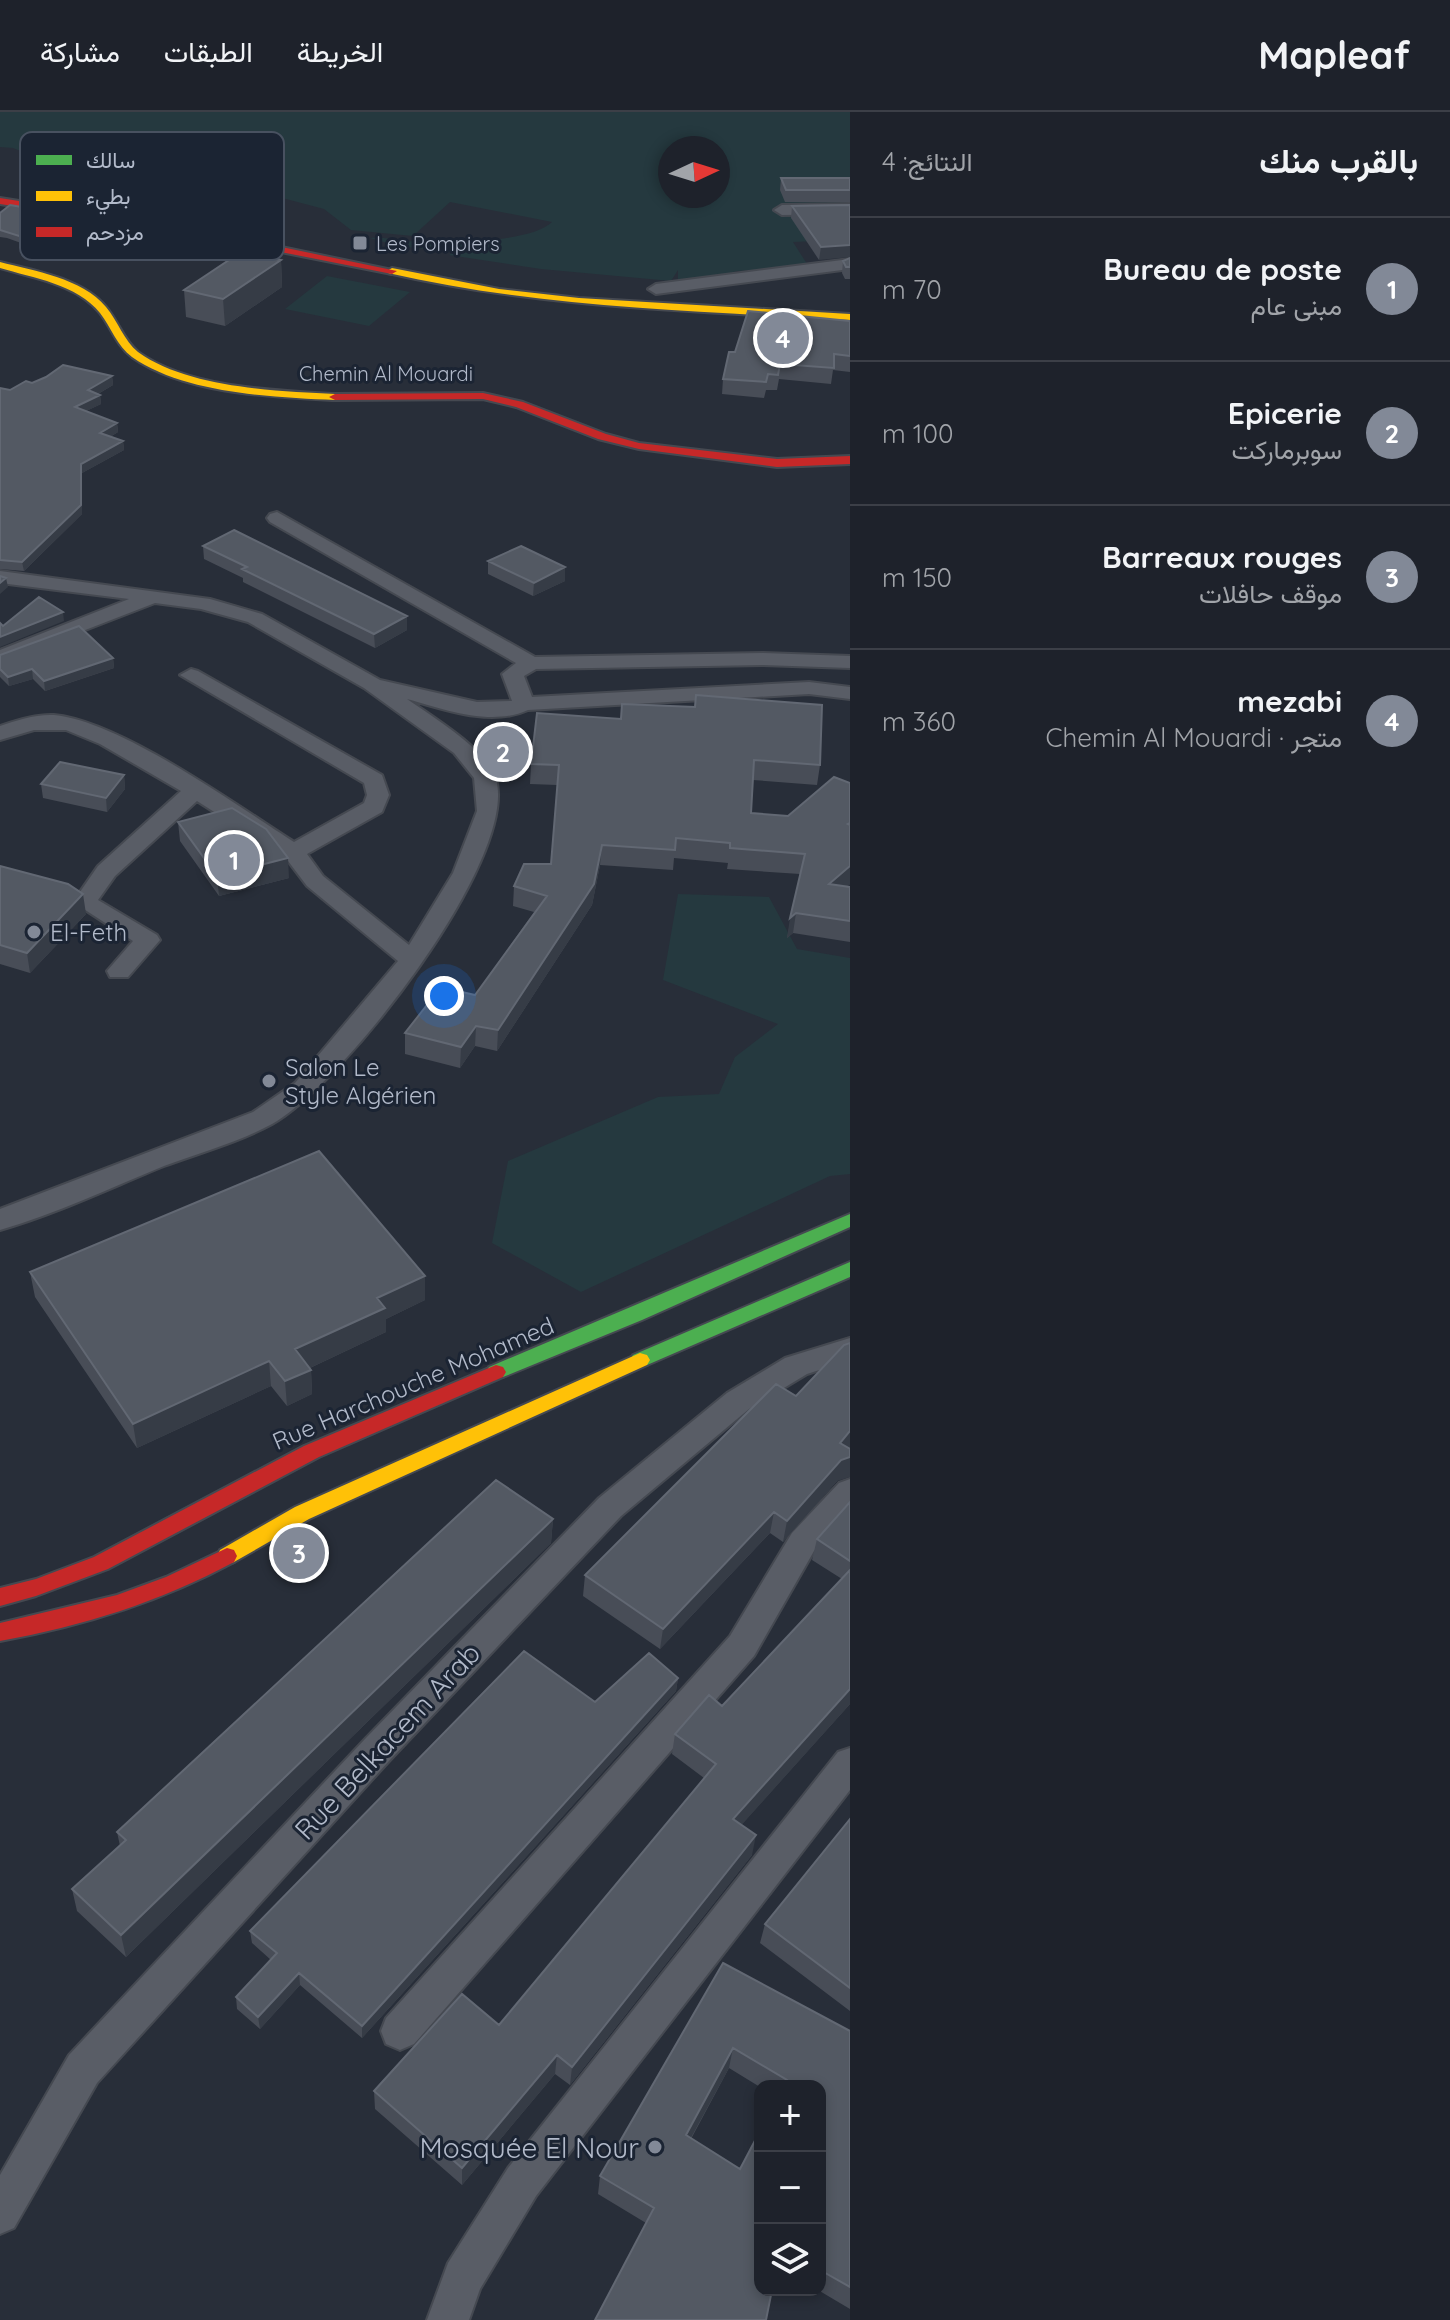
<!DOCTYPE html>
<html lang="ar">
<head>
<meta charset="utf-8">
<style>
	:root { --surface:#1e222b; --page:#262a33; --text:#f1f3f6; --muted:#a1a4a9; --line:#3c3f47; --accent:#828997 }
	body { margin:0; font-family:Quicksand,Vazirmatn,sans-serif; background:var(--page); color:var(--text); direction:rtl }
	.controls { position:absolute; right:24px; bottom:24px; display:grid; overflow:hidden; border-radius:16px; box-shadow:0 4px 12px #0003 }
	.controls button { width:72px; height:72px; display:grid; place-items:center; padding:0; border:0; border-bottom:2px solid var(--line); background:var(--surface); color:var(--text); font:40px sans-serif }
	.compass { position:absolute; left:658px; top:24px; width:72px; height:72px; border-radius:50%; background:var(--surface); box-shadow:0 4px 12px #0003; rotate:86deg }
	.you { position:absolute; left:444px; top:884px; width:28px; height:28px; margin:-20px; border:6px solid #fff; border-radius:50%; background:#1a73e8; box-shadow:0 0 0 12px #1a73e833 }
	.badge { display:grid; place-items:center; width:52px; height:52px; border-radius:50%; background:var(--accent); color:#fff; font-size:26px; font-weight:700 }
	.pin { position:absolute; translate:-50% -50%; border:4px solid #fff; box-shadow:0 2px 8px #0006 }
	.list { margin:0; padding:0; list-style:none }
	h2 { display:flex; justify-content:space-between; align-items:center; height:104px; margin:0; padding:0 32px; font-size:34px }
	h2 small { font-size:26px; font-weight:400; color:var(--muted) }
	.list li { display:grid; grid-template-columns:52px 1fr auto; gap:24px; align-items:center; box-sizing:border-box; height:144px; padding:0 32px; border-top:2px solid var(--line) }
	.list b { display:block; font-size:30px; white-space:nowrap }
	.list p { margin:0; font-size:26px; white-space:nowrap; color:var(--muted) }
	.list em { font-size:26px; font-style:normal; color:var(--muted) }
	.icon { flex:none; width:44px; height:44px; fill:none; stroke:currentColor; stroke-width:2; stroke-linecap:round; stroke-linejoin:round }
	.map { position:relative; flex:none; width:850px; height:2208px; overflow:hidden; direction:ltr }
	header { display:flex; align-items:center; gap:48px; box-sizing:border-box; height:112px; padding:0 40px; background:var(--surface); border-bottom:2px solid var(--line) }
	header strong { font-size:38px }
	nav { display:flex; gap:44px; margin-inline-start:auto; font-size:28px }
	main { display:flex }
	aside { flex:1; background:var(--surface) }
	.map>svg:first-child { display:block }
	.green { fill:#25393f; fill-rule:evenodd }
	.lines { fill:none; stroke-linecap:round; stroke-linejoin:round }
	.street-casing { stroke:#454951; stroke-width:4 }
	.fast-casing { stroke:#454951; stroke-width:4 }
	.slow-casing { stroke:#454951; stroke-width:4 }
	.jam-casing { stroke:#454951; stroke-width:4 }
	.street { fill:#595d66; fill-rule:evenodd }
	.fast { fill:#4caf50; fill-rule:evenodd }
	.slow { fill:#ffc107; fill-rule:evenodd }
	.jam { fill:#c62828; fill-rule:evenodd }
	.wall { fill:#484d57 }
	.shaded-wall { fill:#363c46 }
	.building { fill:#535963; stroke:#626873; stroke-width:2 }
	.poi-dot { fill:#828997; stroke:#1b2433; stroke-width:3 }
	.labels { text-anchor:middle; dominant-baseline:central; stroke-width:6; stroke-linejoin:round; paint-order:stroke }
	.far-poi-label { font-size:20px; fill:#b2baca; stroke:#1b2433; text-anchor:start }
	.far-street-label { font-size:20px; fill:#b2baca; stroke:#1b2433 }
	.poi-label { font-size:24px; fill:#b2baca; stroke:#1b2433; text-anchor:start }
	.street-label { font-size:24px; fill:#b2baca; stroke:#1b2433 }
	.near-street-label { font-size:28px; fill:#b2baca; stroke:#1b2433 }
	.near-poi-label { font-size:28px; fill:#b2baca; stroke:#1b2433; text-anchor:end }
	.key { fill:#1b2433; stroke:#485160; stroke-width:2 }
	.key-label { font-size:22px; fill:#b2baca }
</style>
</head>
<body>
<header>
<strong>Mapleaf</strong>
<nav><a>الخريطة</a><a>الطبقات</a><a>مشاركة</a></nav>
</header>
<main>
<aside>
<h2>بالقرب منك<small>النتائج: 4</small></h2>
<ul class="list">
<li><span class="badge">1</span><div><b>Bureau de poste</b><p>مبنى عام</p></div><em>70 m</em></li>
<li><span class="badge">2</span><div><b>Epicerie</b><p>سوبرماركت</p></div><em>100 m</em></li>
<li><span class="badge">3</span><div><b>Barreaux rouges</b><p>موقف حافلات</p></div><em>150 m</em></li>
<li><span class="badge">4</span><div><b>mezabi</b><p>متجر · Chemin Al Mouardi</p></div><em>360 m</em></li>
</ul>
</aside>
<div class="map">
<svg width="850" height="2208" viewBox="0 0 850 2208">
	<rect width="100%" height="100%" fill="#282e39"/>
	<!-- green -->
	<path class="green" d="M 0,0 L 850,0 L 850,147 L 838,128 L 793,130 L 809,155 L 737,159 L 697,170 L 678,170 L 678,158 L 671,169 L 541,157 L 449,143 L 453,140 L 398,134 L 370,126 C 381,124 395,128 407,129 C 438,131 530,132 552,110 L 450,90 L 413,124 L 351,118 L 324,97 L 245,76 L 161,67 L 193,40 L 147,34 L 150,31 L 135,27 L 141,23 L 119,19 L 104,28 L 85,25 L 69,40 L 104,53 L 98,57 L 48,50 L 13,36 L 0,35 ZM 670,36 L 718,36 L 718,84 L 670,84 Z
		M 327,164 L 410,180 L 369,214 L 285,197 Z
		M 678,782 L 769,785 L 797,837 L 850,846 L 850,1062 L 830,1064 L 581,1180 L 492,1131 L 508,1049 L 658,985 L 719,982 L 735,945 L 778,912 L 663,868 Z"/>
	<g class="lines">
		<defs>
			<path id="street" d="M 850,92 L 850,102 L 782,103 L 774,98 L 782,93 Z
				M 850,147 L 850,157 L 656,182 L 648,177 L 656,172 Z
				M 277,400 L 535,545 L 763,541 L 850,544 L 850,556 L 763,553 L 536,557 L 524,564 L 532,585 L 809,570 L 850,575 L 850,587 L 809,582 L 528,598 C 491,615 443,597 407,587 C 431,604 488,638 496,667 C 519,748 341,974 272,1012 C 239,1030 199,1041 164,1054 C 110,1076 56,1102 0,1118 L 0,1097 L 253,1000 L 295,971 L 398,849 L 307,774 L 285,745 L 197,689 L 115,764 L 98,788 L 157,823 L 160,828 L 128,865 L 110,865 L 107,859 L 133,829 L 73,790 L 98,754 L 181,679 L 100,632 L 66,618 L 34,618 L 0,628 L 0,614 C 17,608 36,602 54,603 C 120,609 236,693 294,730 L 364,691 L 367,683 L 364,671 L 180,563 L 191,557 L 198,559 L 382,663 L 389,683 L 382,700 L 307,742 L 323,764 L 409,833 L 453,761 L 477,699 L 474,666 L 454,641 L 364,576 L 248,510 L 201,497 L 155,491 L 0,551 L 0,538 L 129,487 L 0,471 L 0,459 L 210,487 L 262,502 L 380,568 L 477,590 L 512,589 L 502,562 L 516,551 L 270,410 L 267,406 L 270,402 Z
				M 850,1226 L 850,1248 L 807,1262 L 749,1297 L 621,1404 L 389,1649 L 97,1971 L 14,2116 L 0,2122 L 0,2063 L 69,1943 L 365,1627 L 599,1386 L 727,1281 L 785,1246 Z
				M 850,1367 L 850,1401 L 814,1439 L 754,1544 L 414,1932 L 400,1938 L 386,1932 L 381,1919 L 386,1906 L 730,1524 L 792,1421 L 839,1371 Z
				M 850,1636 L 850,1678 L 536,2084 L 480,2177 L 469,2208 L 427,2208 L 448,2151 L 508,2056 L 838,1640 Z"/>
			<path id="fast" d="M 850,1102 L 850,1115 L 642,1208 L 503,1265 L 489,1265 L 486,1260 L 489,1255 Z
				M 850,1150 L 850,1165 L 647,1253 L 633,1253 L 630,1248 L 633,1243 Z"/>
			<path id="slow" d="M 0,150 C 34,159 82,166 106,195 C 118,209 124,229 138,240 C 188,276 276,279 335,282 L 341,285 L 335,288 C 273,285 185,282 132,245 C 117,234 111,215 100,201 C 77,172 33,166 0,156 Z
				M 392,156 L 499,177 L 579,186 L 850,202 L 850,208 C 695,199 540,196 388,161 L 387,159 Z
				M 640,1241 L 647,1243 L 650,1248 L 647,1253 L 309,1407 L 234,1450 L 227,1452 L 220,1450 L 217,1444 L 220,1438 L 295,1395 Z"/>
			<path id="jam" d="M 0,86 L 190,116 L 397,159 L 392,162 L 190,122 L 0,92 Z
				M 483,281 L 523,290 L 606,322 L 639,331 L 777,347 L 850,344 L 850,352 L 777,355 L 639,337 L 598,327 L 516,295 L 483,287 L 335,288 L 329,285 L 335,282 Z
				M 496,1253 L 503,1255 L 506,1260 L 503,1265 L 319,1345 L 108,1457 L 36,1484 L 0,1494 L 0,1476 L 36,1467 L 94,1445 L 304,1334 Z
				M 227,1436 L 234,1438 L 237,1444 L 234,1450 C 160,1490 83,1514 0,1529 L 0,1511 L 117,1483 L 166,1465 Z"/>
		</defs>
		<!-- street casing -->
		<use href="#street" class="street-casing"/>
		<!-- fast casing -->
		<use href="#fast" class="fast-casing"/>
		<!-- slow casing -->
		<use href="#slow" class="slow-casing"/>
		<!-- jam casing -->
		<use href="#jam" class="jam-casing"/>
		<!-- street -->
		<use href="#street" class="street"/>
		<!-- fast -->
		<use href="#fast" class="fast"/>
		<!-- slow -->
		<use href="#slow" class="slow"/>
		<!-- jam -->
		<use href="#jam" class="jam"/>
	</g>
	<!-- wall -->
	<path class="wall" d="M 131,42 L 119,75 L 79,74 L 78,63 Z
		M 781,66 L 850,66 L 850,90 L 785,90 L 780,78 Z
		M 850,93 L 819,148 L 791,106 L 792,94 Z
		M 0,101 L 89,118 L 90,126 L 52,142 L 7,126 L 0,125 Z
		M 850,146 L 850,167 L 845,167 L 842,161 L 843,149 Z
		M 281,148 L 282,175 L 225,214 L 186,205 L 184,178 Z
		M 850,209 L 850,260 L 833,258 L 831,272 L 779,267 L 777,278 L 766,278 L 764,286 L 722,282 L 723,267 L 735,240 Z
		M 112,264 L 113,273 L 98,282 L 100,283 L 101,292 L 86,299 L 117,311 L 118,320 L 110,325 L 123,329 L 124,338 L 82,361 L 82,402 L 24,459 L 0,457 L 0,276 L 10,278 L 32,271 Z
		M 203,434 L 407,504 L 407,518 L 375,536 L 243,470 L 243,466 L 204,447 Z
		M 488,449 L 565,455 L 565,469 L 533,484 L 488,462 Z
		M 0,543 L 113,546 L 114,556 L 45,579 L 33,567 L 9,574 L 0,565 Z
		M 537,601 L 820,653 L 817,673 L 753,668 L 751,701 L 788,704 L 850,671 L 850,772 L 846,775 L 850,775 L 850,830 L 793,821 L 787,826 L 800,762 L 727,757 L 728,751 L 674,746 L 673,758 L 600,753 L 592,793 L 497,939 L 475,934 L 460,956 L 405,942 L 405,921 L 475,883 L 534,800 L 513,794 L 514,774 L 551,752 L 557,673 L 530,672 L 531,652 Z
		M 124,663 L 125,677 L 107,700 L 43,686 L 41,672 Z
		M 178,710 L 289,766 L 219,784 L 180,729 Z
		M 0,754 L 86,802 L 30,861 L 0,852 Z
		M 30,1160 L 425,1188 L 386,1207 L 386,1220 L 310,1256 L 311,1258 L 312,1282 L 287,1294 L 271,1274 L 137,1336 L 35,1185 Z
		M 850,1231 L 850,1336 L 837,1369 L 783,1430 L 770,1421 L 660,1537 L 583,1484 L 585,1463 L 796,1284 Z
		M 850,1390 L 850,1592 L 741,1713 L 752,1743 L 570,1973 L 555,1962 L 462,2073 L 375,1997 L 374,1979 L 499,1913 L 704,1666 L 672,1642 L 675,1622 L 722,1594 L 842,1467 L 812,1448 L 817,1427 Z
		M 553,1407 L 551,1431 L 126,1845 L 77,1799 L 72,1777 L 120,1734 L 117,1720 Z
		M 678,1566 L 676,1579 L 362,1926 L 300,1873 L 260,1917 L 237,1897 L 236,1885 L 271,1848 L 252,1831 L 250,1819 L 595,1590 Z
		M 850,1707 L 850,1899 L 760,1831 L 765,1812 Z
		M 723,1851 L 850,1919 L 850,2197 L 818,2178 L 820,2178 L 820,1974 L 760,1975 L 729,1956 L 646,2111 L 598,2082 L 600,2064 Z"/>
	<!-- shaded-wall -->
	<path class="shaded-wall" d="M 130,31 L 131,42 L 119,75 L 118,63 Z
		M 89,118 L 90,126 L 52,142 L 51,134 Z
		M 850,133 L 850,145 L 819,148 L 821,135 Z
		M 281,148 L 282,175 L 225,214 L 223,187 Z
		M 112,264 L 113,273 L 89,287 L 88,278 Z
		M 100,283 L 101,292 L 76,304 L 75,295 Z
		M 117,311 L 118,320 L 101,330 L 100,321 Z
		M 123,329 L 124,338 L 82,361 L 82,402 L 24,459 L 22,450 L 81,352 Z
		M 565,455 L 565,469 L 533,484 L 534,471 Z
		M 6,466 L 8,475 L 0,482 L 0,471 Z
		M 63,500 L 64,509 L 0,535 L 0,525 Z
		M 407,504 L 407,518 L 375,536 L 374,522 Z
		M 113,546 L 114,556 L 45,579 L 44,569 Z
		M 32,557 L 33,567 L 9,574 L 8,565 Z
		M 124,663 L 125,677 L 107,700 L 106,686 Z
		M 602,733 L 600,753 L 592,793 L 497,939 L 498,918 Z
		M 288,746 L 289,766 L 219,784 L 217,764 Z
		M 850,754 L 850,772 L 826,793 L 829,772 Z
		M 83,782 L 86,802 L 30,861 L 27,841 Z
		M 796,801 L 793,821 L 787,826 L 790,806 Z
		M 476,914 L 475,934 L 460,956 L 461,935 Z
		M 425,1164 L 425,1188 L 386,1207 L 386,1220 L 297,1262 L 295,1237 L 377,1186 Z
		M 269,1249 L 271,1274 L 137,1336 L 133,1312 Z
		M 311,1258 L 312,1282 L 287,1294 L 285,1269 Z
		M 850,1319 L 850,1336 L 835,1352 L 840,1331 Z
		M 850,1345 L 850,1365 L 837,1369 L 783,1430 L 787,1409 L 841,1348 Z
		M 774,1400 L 770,1421 L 660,1537 L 663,1517 Z
		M 553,1407 L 551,1431 L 126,1845 L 121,1823 Z
		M 678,1566 L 676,1579 L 362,1926 L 362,1914 Z
		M 850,1577 L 850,1592 L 729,1727 L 733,1707 Z
		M 756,1723 L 752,1743 L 570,1973 L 572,1955 Z
		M 299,1861 L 300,1873 L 260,1917 L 258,1905 Z
		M 733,1936 L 729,1956 L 682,2042 L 686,2023 Z
		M 557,1943 L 555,1962 L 462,2073 L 462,2056 Z"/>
	<!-- building -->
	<path class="building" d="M 781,66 L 850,66 L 850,78 L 786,78 Z
		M 10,93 L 39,98 L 89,118 L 51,134 L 0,118 L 0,101 Z
		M 850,93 L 850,133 L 821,135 L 792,94 Z
		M 241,140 L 281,148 L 223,187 L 184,178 Z
		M 850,146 L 850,155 L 846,155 L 843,149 Z
		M 748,199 L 850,209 L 850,244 L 834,242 L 834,256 L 780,252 L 778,263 L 768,262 L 766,270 L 723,267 L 729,240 L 735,240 Z
		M 63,253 L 112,264 L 88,278 L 100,283 L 75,295 L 117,311 L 100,321 L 123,329 L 81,352 L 81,393 L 22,450 L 0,448 L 0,276 L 10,278 L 26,269 L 32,271 L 46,265 Z
		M 234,418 L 407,504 L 374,522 L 242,457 L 247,455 L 203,434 Z
		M 521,434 L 565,455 L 534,471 L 488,449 Z
		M 0,464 L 6,466 L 0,471 Z
		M 39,485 L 63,500 L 0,525 L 0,511 L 3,514 Z
		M 79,514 L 113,546 L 44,569 L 32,557 L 8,565 L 0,557 L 0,543 Z
		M 696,583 L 822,593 L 820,653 L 754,648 L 751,701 L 788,704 L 834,665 L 850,671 L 850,711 L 848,712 L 850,713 L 850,754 L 829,772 L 850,775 L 850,809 L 796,801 L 790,806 L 805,742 L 730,736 L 730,731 L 676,726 L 675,738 L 602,733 L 594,772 L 498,918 L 476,914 L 461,935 L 405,921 L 441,875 L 475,883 L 547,784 L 514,774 L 524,752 L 551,752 L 559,653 L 531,652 L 537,601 L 621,607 L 622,592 L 695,595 Z
		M 60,650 L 124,663 L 106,686 L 41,672 Z
		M 232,696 L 266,717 L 288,746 L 217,764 L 178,710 Z
		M 0,754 L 68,772 L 83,782 L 27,841 L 0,833 Z
		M 319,1039 L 425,1164 L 377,1186 L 385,1196 L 295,1237 L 311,1258 L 285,1269 L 269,1249 L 133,1312 L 30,1160 Z
		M 850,1231 L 850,1319 L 840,1331 L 850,1337 L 850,1345 L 841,1348 L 787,1409 L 774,1400 L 663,1517 L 585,1463 L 776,1272 L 796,1284 L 844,1233 Z
		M 496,1368 L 553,1407 L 121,1823 L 72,1777 L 126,1728 L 117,1720 Z
		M 850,1390 L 850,1449 L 817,1427 Z
		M 850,1458 L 850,1577 L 733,1707 L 756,1723 L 572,1955 L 557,1943 L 462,2056 L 374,1979 L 462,1882 L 499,1913 L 716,1652 L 675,1622 L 709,1583 L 722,1594 Z
		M 524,1539 L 595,1590 L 649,1541 L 678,1566 L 362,1914 L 299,1861 L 258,1905 L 236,1885 L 277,1841 L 250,1819 Z
		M 850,1707 L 850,1876 L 765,1812 Z
		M 723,1851 L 850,1919 L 850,2175 L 820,2158 L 820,1974 L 784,1974 L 787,1968 L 733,1936 L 686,2023 L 740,2057 L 760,2019 L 760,2178 L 772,2178 L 766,2208 L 595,2208 L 654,2096 L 600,2064 Z"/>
	<!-- markers -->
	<g class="poi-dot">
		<rect x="352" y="123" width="16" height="16" rx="4"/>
		<circle cx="34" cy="820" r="8"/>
		<circle cx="269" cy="969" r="8"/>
		<circle cx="655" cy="2035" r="8"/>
	</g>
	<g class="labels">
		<!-- far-poi labels -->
		<g class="far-poi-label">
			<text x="376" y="131">Les Pompiers</text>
		</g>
		<!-- far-street labels -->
		<g class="far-street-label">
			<text x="386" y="261">Chemin Al Mouardi</text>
		</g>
		<!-- poi labels -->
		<g class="poi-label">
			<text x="50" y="820">El-Feth</text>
			<text x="285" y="955">Salon Le<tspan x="285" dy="28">Style Algérien</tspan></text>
		</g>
		<!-- street labels -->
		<g class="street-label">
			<text transform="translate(413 1271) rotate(-23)">Rue Harchouche Mohamed</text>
		</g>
		<!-- near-street labels -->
		<g class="near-street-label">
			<text transform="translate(387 1629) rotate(-47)">Rue Belkacem Arab</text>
		</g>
		<!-- near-poi labels -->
		<g class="near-poi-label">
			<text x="639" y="2035">Mosquée El Nour</text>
		</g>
	</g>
	<!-- legend -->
	<rect x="20" y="20" width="264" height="128" rx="12" class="key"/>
	<rect x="36" y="43" width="36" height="10" fill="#4caf50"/>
	<rect x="36" y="79" width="36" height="10" fill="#ffc107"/>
	<rect x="36" y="115" width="36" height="10" fill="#c62828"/>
	<g class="key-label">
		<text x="86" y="56">سالك</text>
		<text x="86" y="92">بطيء</text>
		<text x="86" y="128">مزدحم</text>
	</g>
</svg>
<div class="controls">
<button>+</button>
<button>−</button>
<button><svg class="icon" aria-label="layers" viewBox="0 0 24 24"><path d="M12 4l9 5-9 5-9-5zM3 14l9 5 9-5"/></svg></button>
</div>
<svg class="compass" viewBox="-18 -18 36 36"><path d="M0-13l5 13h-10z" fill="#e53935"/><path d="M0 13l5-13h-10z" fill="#a1a4a9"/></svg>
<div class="you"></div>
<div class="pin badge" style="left:234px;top:748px">1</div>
<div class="pin badge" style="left:503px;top:640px">2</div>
<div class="pin badge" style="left:299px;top:1441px">3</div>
<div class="pin badge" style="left:783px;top:226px">4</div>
</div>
</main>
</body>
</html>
